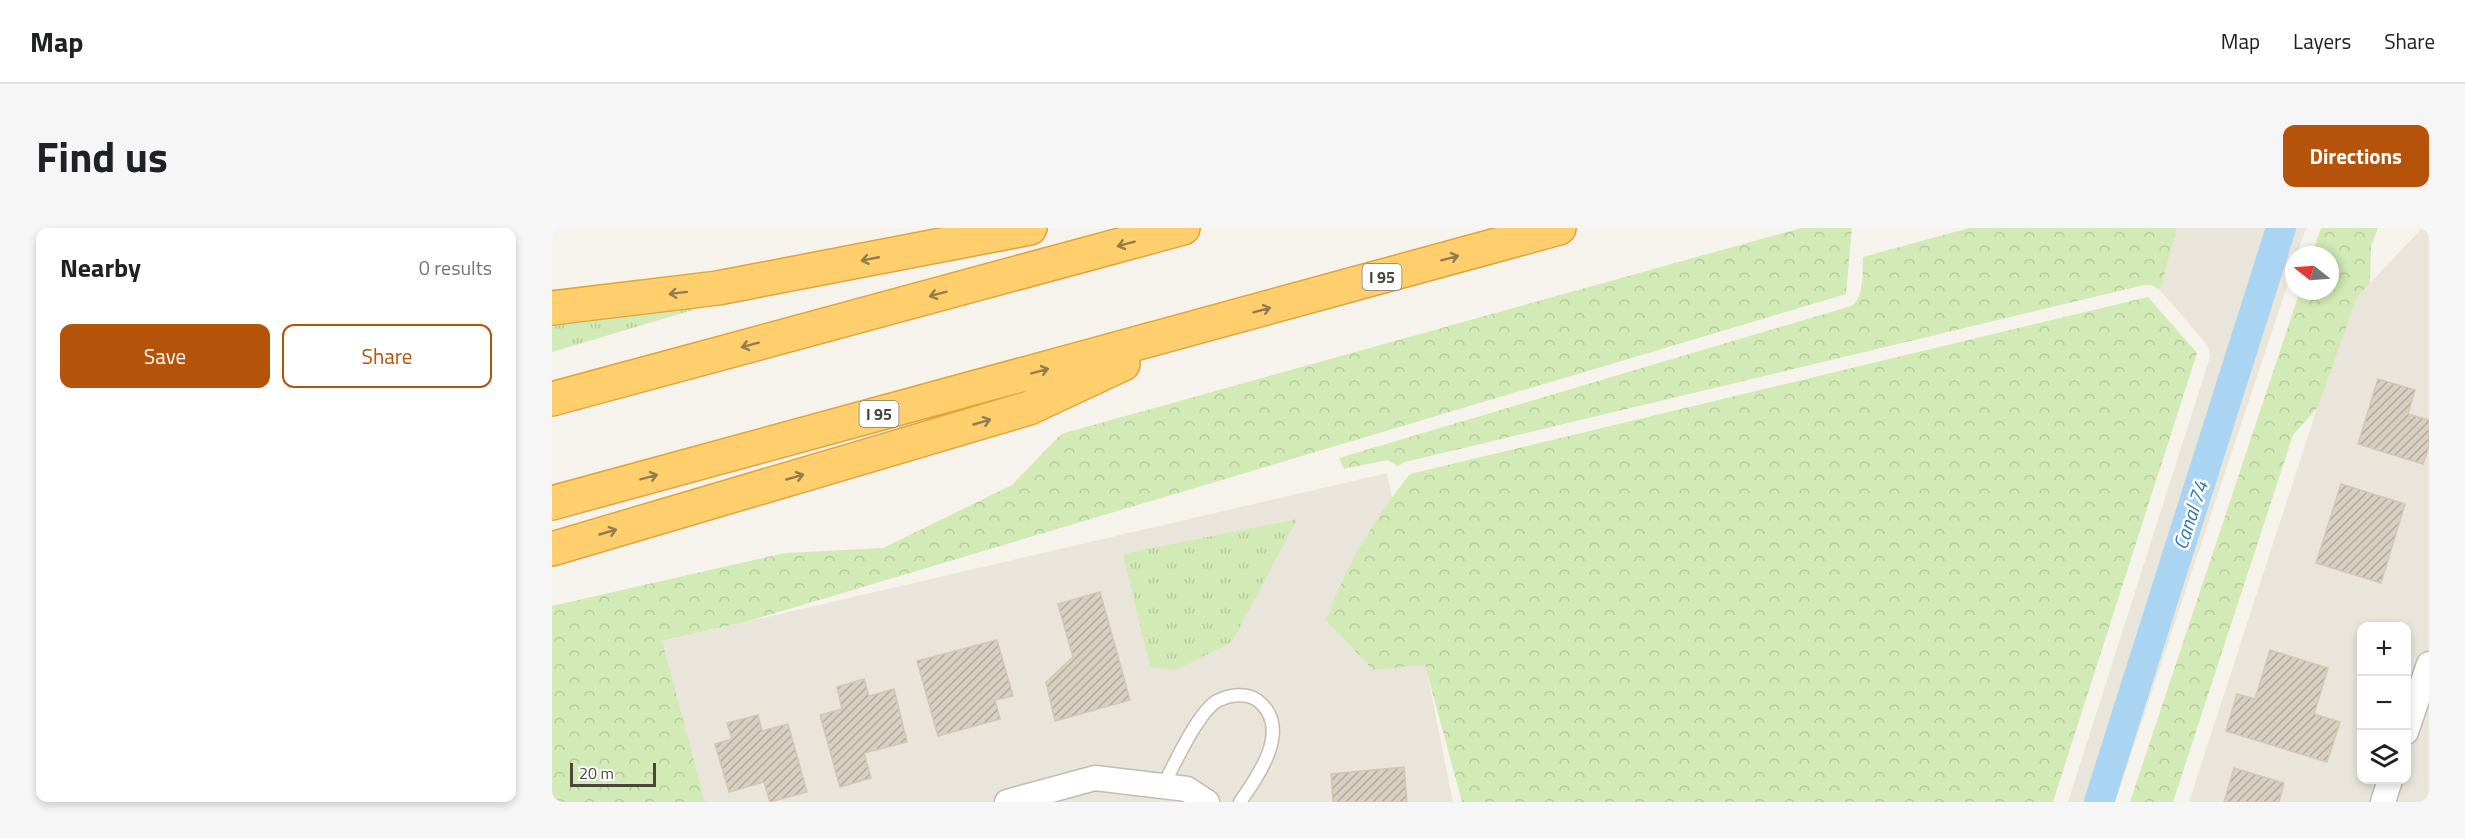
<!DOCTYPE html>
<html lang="en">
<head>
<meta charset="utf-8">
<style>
	:root { --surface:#fff; --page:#f6f6f6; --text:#202124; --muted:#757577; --line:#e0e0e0; --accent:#b45309 }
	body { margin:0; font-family:"Titillium Web",sans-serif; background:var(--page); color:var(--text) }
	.controls { position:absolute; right:18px; bottom:18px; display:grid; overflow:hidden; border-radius:12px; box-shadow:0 3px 9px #0003 }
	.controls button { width:54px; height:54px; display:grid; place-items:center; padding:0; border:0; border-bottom:2px solid var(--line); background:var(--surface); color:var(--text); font:30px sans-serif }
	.compass { position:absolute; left:1733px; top:18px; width:54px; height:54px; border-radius:50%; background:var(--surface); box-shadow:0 3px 9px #0003; rotate:287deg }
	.scale { position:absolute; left:18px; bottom:15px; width:86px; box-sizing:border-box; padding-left:6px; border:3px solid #4b4439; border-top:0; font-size:16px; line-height:21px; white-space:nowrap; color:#4b4439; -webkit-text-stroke:4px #fff; paint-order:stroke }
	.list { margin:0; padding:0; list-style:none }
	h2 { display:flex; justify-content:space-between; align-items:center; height:78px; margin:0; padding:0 24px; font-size:26px }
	h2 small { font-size:20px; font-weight:400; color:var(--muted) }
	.actions { display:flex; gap:12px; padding:18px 24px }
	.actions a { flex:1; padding:14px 0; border:2px solid var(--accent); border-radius:12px; text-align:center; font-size:21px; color:var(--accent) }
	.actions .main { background:var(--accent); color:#fff }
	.icon { flex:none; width:33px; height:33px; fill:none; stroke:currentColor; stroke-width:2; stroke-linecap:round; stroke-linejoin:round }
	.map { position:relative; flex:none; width:1877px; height:574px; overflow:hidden; border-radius:12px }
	header { display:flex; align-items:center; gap:36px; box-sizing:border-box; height:84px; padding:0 30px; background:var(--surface); border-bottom:2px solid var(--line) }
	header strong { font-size:28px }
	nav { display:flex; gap:33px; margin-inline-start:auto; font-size:21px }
	.intro { display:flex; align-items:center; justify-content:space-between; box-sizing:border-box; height:144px; padding:0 36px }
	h1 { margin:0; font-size:42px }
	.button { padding:15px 27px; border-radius:12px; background:var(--accent); color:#fff; font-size:21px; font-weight:700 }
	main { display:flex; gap:36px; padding:0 36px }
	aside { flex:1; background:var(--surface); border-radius:12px; box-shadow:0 3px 9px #0003 }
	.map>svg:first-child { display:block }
	.residential { fill:#eae5da; fill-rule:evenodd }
	.grass { fill:url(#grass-tufts) }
	.forest { fill:url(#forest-crowns) }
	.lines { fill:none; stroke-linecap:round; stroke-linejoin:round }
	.canal { stroke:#a9d4f2; stroke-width:30 }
	.building { fill:url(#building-hatch); stroke:#d3c7b4; stroke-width:1.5 }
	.lane-casing { stroke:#c2bbae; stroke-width:15 }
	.street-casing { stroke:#c2bbae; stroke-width:27 }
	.highway-casing { stroke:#e0a43c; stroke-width:36 }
	.lane { stroke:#fff; stroke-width:12 }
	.street { stroke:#fff; stroke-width:24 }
	.highway { stroke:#ffcf6e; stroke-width:33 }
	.oneway { stroke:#937c4e }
	.labels { text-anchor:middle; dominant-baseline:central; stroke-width:5; stroke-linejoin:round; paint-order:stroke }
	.shield { fill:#fff; stroke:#817c74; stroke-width:1.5 }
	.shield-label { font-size:16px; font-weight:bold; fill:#4b4439 }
	.water-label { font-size:20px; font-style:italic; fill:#2e7ab2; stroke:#fff }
</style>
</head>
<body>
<header>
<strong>Map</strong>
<nav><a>Map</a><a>Layers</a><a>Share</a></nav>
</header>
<div class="intro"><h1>Find us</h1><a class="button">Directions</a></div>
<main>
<aside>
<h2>Nearby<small>0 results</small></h2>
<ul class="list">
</ul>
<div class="actions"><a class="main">Save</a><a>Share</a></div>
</aside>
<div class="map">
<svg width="1877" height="574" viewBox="0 0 1877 574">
	<defs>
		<pattern id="grass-tufts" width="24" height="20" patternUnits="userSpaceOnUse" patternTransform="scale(1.5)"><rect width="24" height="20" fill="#d2eab5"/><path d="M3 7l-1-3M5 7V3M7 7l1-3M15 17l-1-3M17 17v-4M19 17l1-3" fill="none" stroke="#b6ca9c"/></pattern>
		<pattern id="forest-crowns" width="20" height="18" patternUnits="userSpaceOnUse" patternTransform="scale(1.5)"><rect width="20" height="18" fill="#d2eab5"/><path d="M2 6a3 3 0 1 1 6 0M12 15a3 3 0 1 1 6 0" fill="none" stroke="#b6ca9c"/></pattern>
		<pattern id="building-hatch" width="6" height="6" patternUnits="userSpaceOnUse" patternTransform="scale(1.5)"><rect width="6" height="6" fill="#d8cfc1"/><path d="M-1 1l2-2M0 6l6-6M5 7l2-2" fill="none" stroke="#b1aa9e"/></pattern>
	</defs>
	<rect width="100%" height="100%" fill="#f6f3ec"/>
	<!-- residential -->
	<path class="residential" d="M 1625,0 L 1754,0 L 1745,27 L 1742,27 L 1742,37 L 1563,574 L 1516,574 L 1658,129 L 1656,118 L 1608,62 Z
		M 1870,0 L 1877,0 L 1877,574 L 1637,574 L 1782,128 L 1805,69 ZM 1810,398 L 1854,398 L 1854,552 L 1810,552 Z
		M 835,245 L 901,574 L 0,574 L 0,439 Z"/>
	<!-- grass -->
	<path class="grass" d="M 154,78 L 0,124 L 0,89 Z
		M 745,291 L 680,414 L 624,442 L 598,439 L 571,326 Z"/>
	<!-- forest -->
	<path class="forest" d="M 1249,0 L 1300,0 L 1294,66 L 193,394 L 110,413 L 153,574 L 0,574 L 0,378 L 233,325 L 331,320 L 460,257 L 509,206 Z
		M 1417,0 L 1625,0 L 1608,62 L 1600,57 L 1592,57 L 853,234 L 846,238 L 835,232 L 792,241 L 787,230 L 1299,78 C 1313,69 1310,44 1311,29 Z
		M 1769,0 L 1826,0 L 1819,18 L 1818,55 L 1805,69 L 1766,179 L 1741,207 L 1621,574 L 1578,574 L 1748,63 L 1778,63 L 1778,27 L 1760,27 Z
		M 1596,69 L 1645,125 L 1501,574 L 910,574 L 873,437 L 821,442 L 774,392 C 792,342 824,288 858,246 Z"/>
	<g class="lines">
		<!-- canal -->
		<path class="canal" d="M 1547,574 L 1729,0"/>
	</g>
	<!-- building -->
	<path class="building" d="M 1826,151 L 1863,162 L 1856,186 L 1877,192 L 1877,218 L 1871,236 L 1806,216 Z
		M 1789,256 L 1853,276 L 1829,355 L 1764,335 Z
		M 548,364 L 578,472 L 503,493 L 494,454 L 521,429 L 506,376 Z
		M 445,412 L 461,468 L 443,472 L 448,491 L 386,508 L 365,433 Z
		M 1718,422 L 1776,440 L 1762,486 L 1788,494 L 1775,534 L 1674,503 L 1685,466 L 1703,471 Z
		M 312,451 L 317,468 L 342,461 L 355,514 L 312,525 L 319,550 L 288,559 L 268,487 L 290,481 L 285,459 Z
		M 206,487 L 210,503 L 236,496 L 255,564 L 218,574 L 212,554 L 177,564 L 163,516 L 180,511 L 175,495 Z
		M 852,539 L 855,574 L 781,574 L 779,546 Z
		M 1682,540 L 1732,555 L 1727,574 L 1672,574 Z"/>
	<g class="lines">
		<defs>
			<path id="lane" d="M 611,558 C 622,537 646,484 665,473 C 677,467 694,464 705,472 C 741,499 707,547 688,574"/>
			<path id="street" d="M 1854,504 L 1877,436
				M 455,574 L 543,550 L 635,561 L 655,574
				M 1831,574 L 1838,552"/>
			<path id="highway" d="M 0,80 L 166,60 L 478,0
				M 0,171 L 631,0
				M 0,275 L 1007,0
				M 0,321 L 477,180 L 571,136"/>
		</defs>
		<!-- lane casing -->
		<use href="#lane" class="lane-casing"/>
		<!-- street casing -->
		<use href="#street" class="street-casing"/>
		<!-- highway casing -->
		<use href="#highway" class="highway-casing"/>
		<!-- lane -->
		<use href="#lane" class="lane"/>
		<!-- street -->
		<use href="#street" class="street"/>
		<!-- highway -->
		<use href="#highway" class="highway"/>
	</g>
	<!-- one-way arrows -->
	<defs><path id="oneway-shaft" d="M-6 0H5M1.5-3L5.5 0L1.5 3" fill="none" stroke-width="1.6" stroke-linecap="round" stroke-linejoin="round" transform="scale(1.5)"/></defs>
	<g class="oneway">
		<use href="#oneway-shaft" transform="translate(574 16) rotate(165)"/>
		<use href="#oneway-shaft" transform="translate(898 30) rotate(-15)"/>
		<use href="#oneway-shaft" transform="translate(318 31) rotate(169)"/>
		<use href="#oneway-shaft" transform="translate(126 65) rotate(173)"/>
		<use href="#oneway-shaft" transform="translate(386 66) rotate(165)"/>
		<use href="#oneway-shaft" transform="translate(710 82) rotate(-15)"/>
		<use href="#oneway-shaft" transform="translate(198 117) rotate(165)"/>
		<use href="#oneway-shaft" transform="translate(488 143) rotate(-15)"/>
		<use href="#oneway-shaft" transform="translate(430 194) rotate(-16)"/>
		<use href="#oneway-shaft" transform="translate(97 249) rotate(-15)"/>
		<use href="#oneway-shaft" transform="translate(243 249) rotate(-16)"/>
		<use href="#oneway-shaft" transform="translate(56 304) rotate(-16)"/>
	</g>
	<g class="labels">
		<!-- shield labels -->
		<g class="shield">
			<rect x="810.5" y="36" width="39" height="26" rx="4.5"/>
			<rect x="307.5" y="173" width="39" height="26" rx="4.5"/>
		</g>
		<g class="shield-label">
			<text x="830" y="49">I 95</text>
			<text x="327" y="186">I 95</text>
		</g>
		<!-- water labels -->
		<g class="water-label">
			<text transform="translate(1638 287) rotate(-72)">Canal 74</text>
		</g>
	</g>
</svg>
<div class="controls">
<button>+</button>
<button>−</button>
<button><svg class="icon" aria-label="layers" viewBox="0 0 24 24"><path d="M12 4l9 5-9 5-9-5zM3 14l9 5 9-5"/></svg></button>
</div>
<svg class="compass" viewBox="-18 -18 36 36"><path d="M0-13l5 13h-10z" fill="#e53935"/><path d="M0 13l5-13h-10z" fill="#757577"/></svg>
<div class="scale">20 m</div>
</div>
</main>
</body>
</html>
